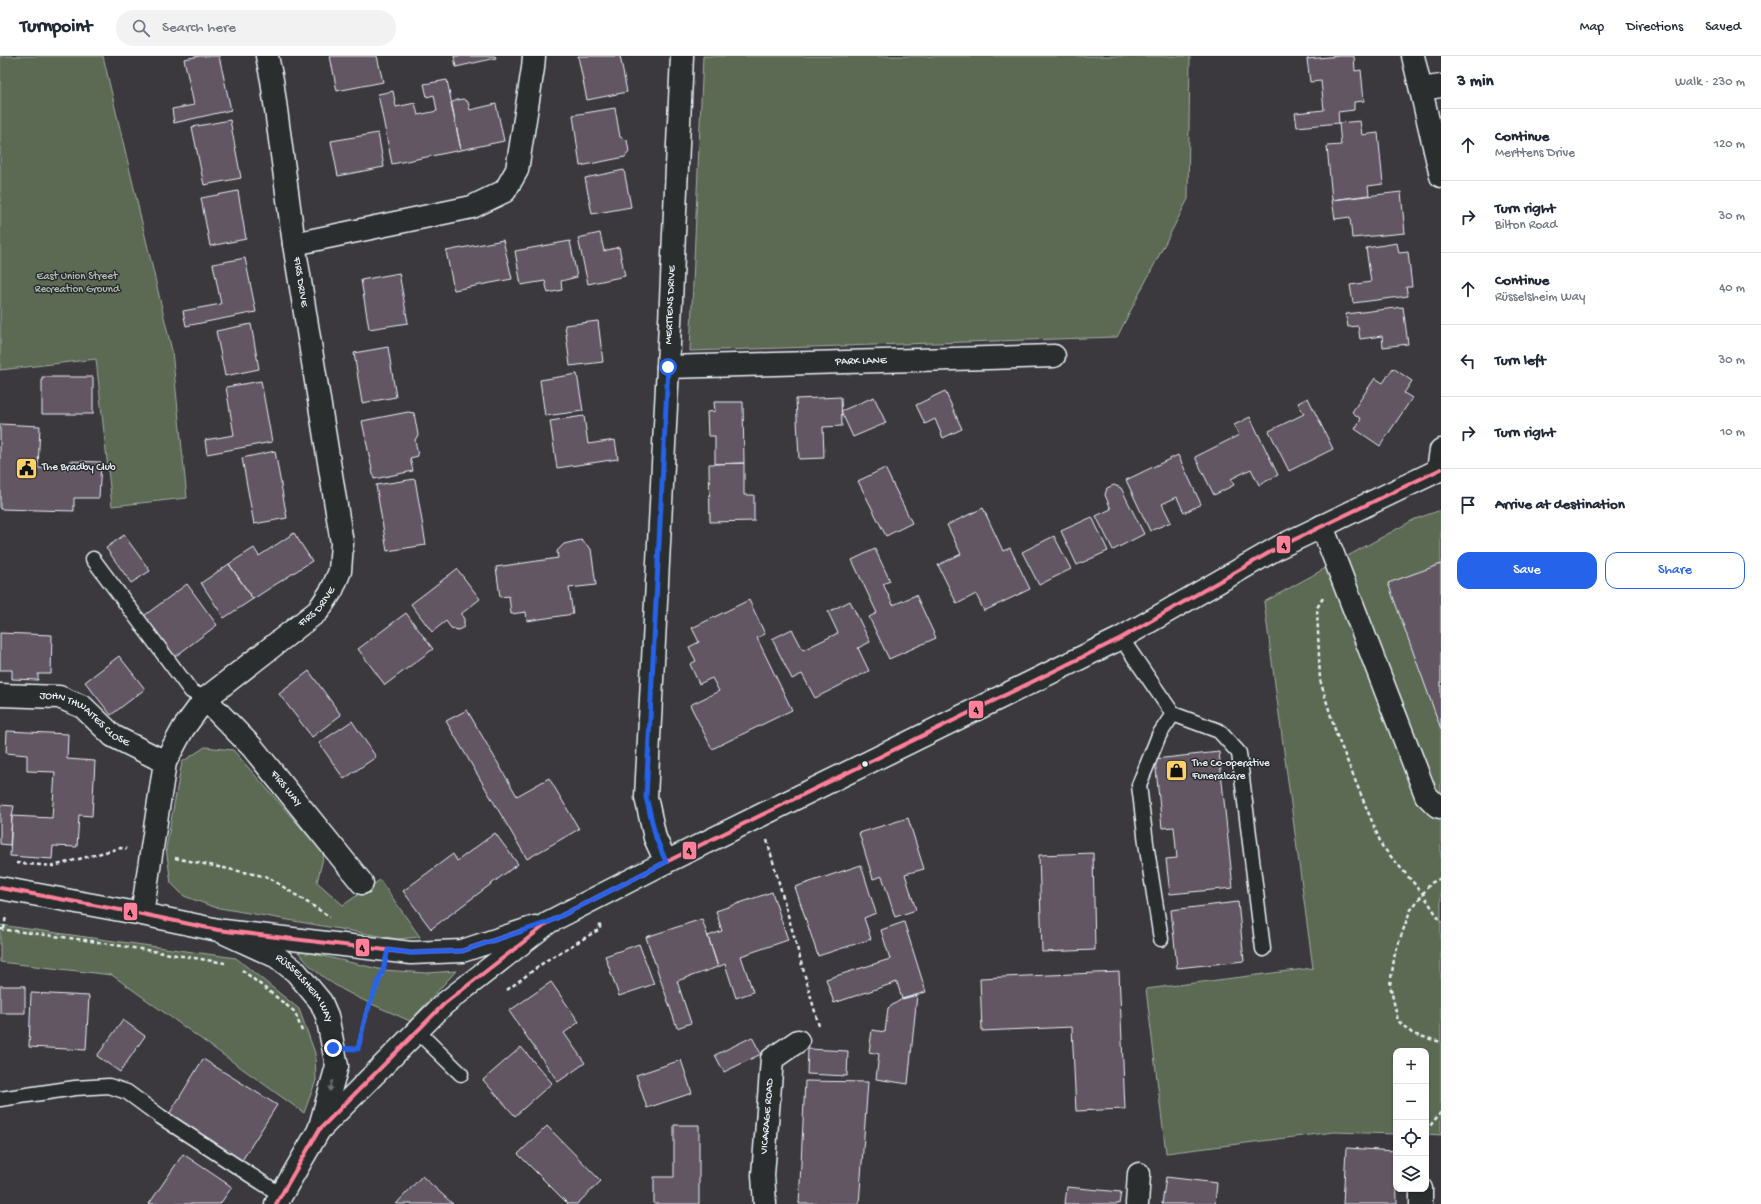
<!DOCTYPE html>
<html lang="en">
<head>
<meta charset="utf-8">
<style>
	:root { --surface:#fff; --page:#f2f2f3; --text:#1f2937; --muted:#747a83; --line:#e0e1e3; --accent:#2563eb }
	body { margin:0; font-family:"Gochi Hand",sans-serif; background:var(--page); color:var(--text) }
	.controls { position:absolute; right:12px; bottom:12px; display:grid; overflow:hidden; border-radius:8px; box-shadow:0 1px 3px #0004 }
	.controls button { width:36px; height:36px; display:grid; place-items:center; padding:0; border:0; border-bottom:1px solid var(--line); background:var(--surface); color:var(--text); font:20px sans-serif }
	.stop { position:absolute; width:12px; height:12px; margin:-9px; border:3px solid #2563eb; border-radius:50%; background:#fff }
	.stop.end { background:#2563eb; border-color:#fff; box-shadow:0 1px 4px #0008 }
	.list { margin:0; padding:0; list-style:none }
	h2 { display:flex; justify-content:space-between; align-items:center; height:52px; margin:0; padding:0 16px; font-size:17px }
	h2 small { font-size:13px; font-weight:400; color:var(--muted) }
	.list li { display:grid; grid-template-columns:26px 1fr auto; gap:12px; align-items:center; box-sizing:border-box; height:72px; padding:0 16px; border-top:1px solid var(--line) }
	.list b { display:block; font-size:15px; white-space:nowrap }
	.list p { margin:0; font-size:13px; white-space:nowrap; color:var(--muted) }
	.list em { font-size:13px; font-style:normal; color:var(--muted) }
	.actions { display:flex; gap:8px; padding:12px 16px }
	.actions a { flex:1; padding:9px 0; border:1px solid var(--accent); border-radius:12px; text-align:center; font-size:14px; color:var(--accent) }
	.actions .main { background:var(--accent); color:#fff }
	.icon { flex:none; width:22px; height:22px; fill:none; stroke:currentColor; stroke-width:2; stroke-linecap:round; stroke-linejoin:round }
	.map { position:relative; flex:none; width:1441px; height:1148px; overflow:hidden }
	header { display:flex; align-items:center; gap:24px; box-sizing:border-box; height:56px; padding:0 20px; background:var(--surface); border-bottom:1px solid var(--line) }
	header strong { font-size:19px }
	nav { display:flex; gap:22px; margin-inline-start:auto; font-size:14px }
	.search { width:280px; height:36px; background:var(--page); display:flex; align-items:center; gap:10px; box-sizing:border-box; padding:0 14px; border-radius:22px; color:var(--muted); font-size:15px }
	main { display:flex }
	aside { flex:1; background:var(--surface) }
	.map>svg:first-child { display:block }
	.green { fill:#5b6a52; stroke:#a2aea5 }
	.building { fill:#635664; stroke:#e8f1f8 }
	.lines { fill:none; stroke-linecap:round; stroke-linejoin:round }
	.service-casing { stroke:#e8f1f8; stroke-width:17 }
	.minor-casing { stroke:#e8f1f8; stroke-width:25 }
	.secondary-casing { stroke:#e8f1f8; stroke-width:25 }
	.trunk-casing { stroke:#e8f1f8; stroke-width:25 }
	.path { stroke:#e8f1f8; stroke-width:2.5; stroke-dasharray:4 3; stroke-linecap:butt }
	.service { stroke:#2a2d2e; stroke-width:14 }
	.minor { stroke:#2a2d2e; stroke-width:22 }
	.secondary { stroke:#2a2d2e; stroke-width:22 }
	.trunk { stroke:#2a2d2e; stroke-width:22 }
	.bus-1-casing { stroke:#2a2d2e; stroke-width:7 }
	.bus-1 { stroke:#ff8098; stroke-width:4 }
	.oneway { fill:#6c7275 }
	.route { stroke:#2563eb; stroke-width:5 }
	.bus-dot { fill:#e8f1f8; stroke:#2a2d2e; stroke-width:1.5 }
	.labels { text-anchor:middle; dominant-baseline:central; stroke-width:3; stroke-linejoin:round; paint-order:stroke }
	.park-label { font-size:11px; fill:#b0bbb6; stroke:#2a2d2e }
	.street-label { font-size:11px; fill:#e8f1f8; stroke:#2a2d2e }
	.poi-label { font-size:11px; fill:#e8f1f8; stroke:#2a2d2e; text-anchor:start }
	.line-badge { stroke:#2a2d2e; stroke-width:1.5 }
	.pale-badge-label { font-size:11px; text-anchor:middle; font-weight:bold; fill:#111 }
</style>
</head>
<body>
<header>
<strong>Turnpoint</strong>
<div class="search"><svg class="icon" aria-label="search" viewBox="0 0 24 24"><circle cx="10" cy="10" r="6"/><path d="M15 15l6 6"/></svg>Search here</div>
<nav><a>Map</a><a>Directions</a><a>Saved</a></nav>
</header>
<main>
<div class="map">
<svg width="1441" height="1148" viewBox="0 0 1441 1148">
	<rect width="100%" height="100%" fill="#3b393e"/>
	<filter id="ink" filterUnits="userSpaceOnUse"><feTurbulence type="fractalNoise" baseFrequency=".025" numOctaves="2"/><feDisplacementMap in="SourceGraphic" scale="8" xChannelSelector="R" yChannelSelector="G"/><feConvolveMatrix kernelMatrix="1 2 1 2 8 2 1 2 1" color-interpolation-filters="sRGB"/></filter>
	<g filter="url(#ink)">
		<!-- green -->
		<path class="green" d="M 0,0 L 103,0 L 172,295 L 187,442 L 112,450 L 96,303 L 0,314 Z
			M 703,0 L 1190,0 L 1188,143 L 1117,281 L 690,295 Z
			M 1441,454 L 1441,1079 L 1426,1078 L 1426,995 L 1396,995 L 1396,1078 L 1334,1076 L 1166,1097 L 1146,933 L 1313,912 L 1264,546 L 1415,463 Z
			M 205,691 L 233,694 L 324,798 L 317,826 L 343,849 L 380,824 L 420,881 L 397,883 L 214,851 L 184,840 L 171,827 L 166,792 L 182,706 Z
			M 0,869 L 236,902 L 299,953 L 315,997 L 316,1024 L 304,1057 L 112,919 L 0,906 Z
			M 297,894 L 383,914 L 426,917 L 456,915 L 410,965 C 371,947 322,931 297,894 Z"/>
		<!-- building -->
		<path class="building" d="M 200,0 L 219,0 L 231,54 L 174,67 L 172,53 L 194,49 L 184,3 Z
			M 330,0 L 377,0 L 383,26 L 337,35 Z
			M 454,0 L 495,0 L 496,2 L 456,11 Z
			M 578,0 L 620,0 L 627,36 L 587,44 Z
			M 1340,0 L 1354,0 L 1355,15 L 1361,14 L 1364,45 L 1354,46 L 1354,54 L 1338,56 L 1339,67 L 1297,71 L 1295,57 L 1324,54 L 1321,25 L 1310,26 L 1307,3 Z
			M 447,24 L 461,94 L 392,108 L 378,38 L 393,35 L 396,51 L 415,47 L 418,59 L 437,55 L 434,39 L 427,41 L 424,28 Z
			M 463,43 L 468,46 L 470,54 L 496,48 L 504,85 L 461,94 L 451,47 L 457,44 Z
			M 615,52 L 620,81 L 627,84 L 629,96 L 625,101 L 580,110 L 573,59 Z
			M 230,64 L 241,122 L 204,129 L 192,71 Z
			M 1360,65 L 1362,79 L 1378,77 L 1383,128 L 1368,130 L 1369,139 L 1332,144 L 1327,90 L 1341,89 L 1339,67 Z
			M 378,77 L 384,111 L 338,120 L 331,85 Z
			M 624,114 L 631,151 L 592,158 L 585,122 Z
			M 238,135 L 246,183 L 210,190 L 201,142 Z
			M 1401,136 L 1405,177 L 1352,182 L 1350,161 L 1335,163 L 1332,144 Z
			M 600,177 L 604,195 L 619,191 L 625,220 L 588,228 L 578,182 Z
			M 503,184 L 512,223 L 454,234 L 446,195 Z
			M 570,185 L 577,221 L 561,225 L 562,234 L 548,237 L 545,225 L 521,229 L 515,195 Z
			M 1397,187 L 1399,197 L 1408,196 L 1412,231 L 1406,231 L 1408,240 L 1353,247 L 1350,229 L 1371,226 L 1366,192 Z
			M 245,202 L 256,256 L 186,270 L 183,255 L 221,248 L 213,208 Z
			M 399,217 L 408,267 L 369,273 L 361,224 Z
			M 1403,251 L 1408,288 L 1383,291 L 1382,280 L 1360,283 L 1358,270 L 1348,271 L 1346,258 Z
			M 598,265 L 603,306 L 570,310 L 565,269 Z
			M 251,268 L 259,313 L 225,320 L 216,275 Z
			M 388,291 L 396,341 L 362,347 L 354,297 Z
			M 1393,312 L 1412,325 L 1404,337 L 1412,342 L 1380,390 L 1355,373 L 1361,363 L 1352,356 L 1375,322 L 1383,327 Z
			M 577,318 L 583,355 L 545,360 L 540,324 Z
			M 42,321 L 93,321 L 93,358 L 42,358 Z
			M 261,325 L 272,386 L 207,398 L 205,384 L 234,379 L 226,331 Z
			M 945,335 L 962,373 L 943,382 L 935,363 L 925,368 L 916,349 Z
			M 841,341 L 842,370 L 823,371 L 824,402 L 799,403 L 796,343 Z
			M 874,341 L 886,367 L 853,381 L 841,355 Z
			M 1308,342 L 1333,393 L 1289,415 L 1269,375 L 1304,358 L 1298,347 Z
			M 714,346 L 743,346 L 744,407 L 715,408 L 715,380 L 708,380 L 707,356 L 715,355 Z
			M 408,356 L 414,357 L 418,379 L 415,384 L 418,400 L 410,402 L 413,415 L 374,423 L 362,365 Z
			M 584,360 L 588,388 L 615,384 L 618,403 L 557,412 L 550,365 Z
			M 1250,361 L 1278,419 L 1259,429 L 1251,413 L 1231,423 L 1234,429 L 1214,439 L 1195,401 L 1239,379 L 1234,369 Z
			M 0,368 L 40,370 L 38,412 L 70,413 L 70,405 L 101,406 L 99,442 L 74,442 L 74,455 L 0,453 Z
			M 275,395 L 287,462 L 254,468 L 242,402 Z
			M 1178,399 L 1201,448 L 1184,457 L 1177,441 L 1162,448 L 1171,466 L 1150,475 L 1126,424 Z
			M 744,407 L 744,439 L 754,439 L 754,465 L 710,466 L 709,408 Z
			M 885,412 L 912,467 L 886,480 L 858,425 Z
			M 415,423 L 426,489 L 387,495 L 376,429 Z
			M 1114,429 L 1121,432 L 1144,478 L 1113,494 L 1096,460 L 1111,453 L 1105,439 L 1107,432 Z
			M 983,452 L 1003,495 L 1010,492 L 1030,533 L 984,555 L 976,538 L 957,548 L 938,509 L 961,498 L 947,469 Z
			M 1092,461 L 1108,495 L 1077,509 L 1061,475 Z
			M 294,477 L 312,505 L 253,543 L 229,508 L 254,492 L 259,500 Z
			M 124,479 L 150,515 L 131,527 L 106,492 Z
			M 1054,480 L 1071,513 L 1039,529 L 1022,496 Z
			M 581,484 L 591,493 L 596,529 L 569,532 L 573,558 L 527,565 L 526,556 L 511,558 L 509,540 L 500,541 L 496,511 L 558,502 L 557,495 L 564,488 Z
			M 875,493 L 890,525 L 883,528 L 893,549 L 916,539 L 936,582 L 889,603 L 869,561 L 877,557 L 852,504 Z
			M 229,508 L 253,543 L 224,562 L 201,527 Z
			M 1441,508 L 1441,673 L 1388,527 Z
			M 457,513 L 480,543 L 461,558 L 464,563 L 464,571 L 458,574 L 451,572 L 446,565 L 432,576 L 411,548 Z
			M 187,528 L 217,569 L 172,603 L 141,562 Z
			M 749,544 L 765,578 L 757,582 L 792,654 L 712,693 L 690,649 L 719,635 L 712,622 L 699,628 L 690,608 L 696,605 L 689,591 L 699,586 L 692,572 Z
			M 850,545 L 870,586 L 858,592 L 869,615 L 815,642 L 802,618 L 792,623 L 772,583 L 792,573 L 803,594 L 838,577 L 828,556 Z
			M 406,557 L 433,593 L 385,629 L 358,593 Z
			M 0,577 L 52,579 L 51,618 L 38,618 L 38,624 L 12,623 L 12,614 L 0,614 Z
			M 119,600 L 145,633 L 111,659 L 85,626 Z
			M 309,615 L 341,659 L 312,681 L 279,638 Z
			M 467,654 L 517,740 L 549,722 L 579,773 L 527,803 L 446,665 Z
			M 352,665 L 376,701 L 344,723 L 319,687 Z
			M 7,675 L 68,678 L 67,703 L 95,705 L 92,760 L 79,759 L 77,791 L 53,790 L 52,803 L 10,800 L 12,760 L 52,762 L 55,716 L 27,715 L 27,699 L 6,697 Z
			M 1219,696 L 1233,832 L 1170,838 L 1166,803 L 1177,802 L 1174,771 L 1162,772 L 1155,703 Z
			M 0,749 L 14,750 L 12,760 L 10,789 L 0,788 Z
			M 908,762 L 924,813 L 905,818 L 916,854 L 895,861 L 882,820 L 873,823 L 859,777 Z
			M 495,777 L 518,808 L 431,873 L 403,835 L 453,798 L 457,805 Z
			M 1093,797 L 1095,894 L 1042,896 L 1039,799 Z
			M 861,809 L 876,857 L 864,862 L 871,883 L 818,900 L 795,831 Z
			M 772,836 L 788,884 L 741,900 L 753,936 L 736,942 L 725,908 L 718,911 L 708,880 L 722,875 L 716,855 Z
			M 1238,846 L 1244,905 L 1177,912 L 1171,854 Z
			M 702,863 L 718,911 L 677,925 L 691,967 L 677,972 L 646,881 Z
			M 904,866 L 926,936 L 902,943 L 897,926 L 834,947 L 826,923 L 890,903 L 881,874 Z
			M 639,888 L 654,928 L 619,940 L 605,900 Z
			M 1119,916 L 1125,1053 L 1076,1055 L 1072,971 L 982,975 L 980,922 Z
			M 551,926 L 579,966 L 564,977 L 585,1007 L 558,1026 L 509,955 Z
			M 0,930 L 25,930 L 25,957 L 0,957 Z
			M 31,937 L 89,940 L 86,994 L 29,991 Z
			M 917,939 L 908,1028 L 876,1023 L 879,998 L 869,996 L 872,974 L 885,976 L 888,952 L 902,943 Z
			M 123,964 L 145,980 L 120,1016 L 97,1000 Z
			M 752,981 L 761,998 L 724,1016 L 715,999 Z
			M 521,991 L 552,1027 L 515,1060 L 483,1024 Z
			M 808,993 L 848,995 L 847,1020 L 807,1018 Z
			M 203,1003 L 277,1049 L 241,1106 L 168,1060 Z
			M 681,1004 L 692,1037 L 647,1052 L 636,1019 Z
			M 805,1025 L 868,1026 L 859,1148 L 799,1148 Z
			M 674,1069 L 699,1069 L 699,1148 L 654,1148 L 654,1121 L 674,1121 Z
			M 547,1070 L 601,1125 L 577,1148 L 568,1148 L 518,1098 Z
			M 1346,1092 L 1396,1095 L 1397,1148 L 1343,1148 Z
			M 183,1098 L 232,1131 L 220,1148 L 149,1148 Z
			M 422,1120 L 453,1148 L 396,1148 Z
			M 1166,1121 L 1217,1127 L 1215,1148 L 1162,1148 Z
			M 1067,1131 L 1121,1136 L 1119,1148 L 1065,1148 Z"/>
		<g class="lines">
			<defs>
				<path id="service" d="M 93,503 L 191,635 L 205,643
					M 1121,582 L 1173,658 L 1219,675 L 1239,697 L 1263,893
					M 1161,883 L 1146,787 L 1139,729 L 1159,679 L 1173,658
					M 417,975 L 461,1018
					M 0,1043 L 75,1032 L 109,1030 L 127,1036 L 161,1061 L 281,1139"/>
				<g id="minor">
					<path d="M 1413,0 L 1441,120"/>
					<path d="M 1421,33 L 1441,30"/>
					<path d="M 294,188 L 472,151 L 505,135 L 517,114 L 533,12 L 534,0"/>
					<path id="s1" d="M 668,311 L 1054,300"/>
					<path d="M 1438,414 L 1441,394"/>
					<path d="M 1322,470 L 1426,739 L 1437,750 L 1441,751"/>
					<path id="s2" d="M 0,639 L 59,641 L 83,651 L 113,680 L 165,706"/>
					<path id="s3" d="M 205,643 L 252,691 L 362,827"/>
					<path id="s4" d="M 666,806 L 655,782 L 646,741 L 668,311 L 682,0"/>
					<path id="s5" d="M 142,858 L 165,706 L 183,673 L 205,643 L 318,555 L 332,534 L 340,515 L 342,487 L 294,188 L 272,24 L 267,0"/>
					<path id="s6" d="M 765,1148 L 763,1119 L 772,1003 L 798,985"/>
					<path d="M 1137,1148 L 1139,1118"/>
					<path d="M 1421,1148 L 1421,1133"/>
				</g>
				<path id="secondary" d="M 224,875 L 411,897 L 462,895 L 535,871
					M 319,1074 L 444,948 L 549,866 L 666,806 L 1121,582 L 1279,491 L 1441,413"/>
				<g id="trunk">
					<path id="s7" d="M 0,832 L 142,858 L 218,874 L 277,901 L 296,916 L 321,946 L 327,960 L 337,1010 L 319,1074 L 276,1148"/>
				</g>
			</defs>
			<!-- service casing -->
			<use href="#service" class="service-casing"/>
			<!-- minor casing -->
			<use href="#minor" class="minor-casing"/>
			<!-- secondary casing -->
			<use href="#secondary" class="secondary-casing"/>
			<!-- trunk casing -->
			<use href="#trunk" class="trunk-casing"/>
			<!-- path -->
			<path class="path" d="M 1323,542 L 1317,552 L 1320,624 L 1337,680 L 1382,790 L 1423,838 L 1441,866
				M 767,784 L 819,970
				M 175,802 L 268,821 L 330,861
				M 16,807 L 53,810 L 120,792 L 127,793
				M 1441,822 L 1431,827 L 1410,855 L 1395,897 L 1390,929 L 1398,965 L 1413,978 L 1441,986
				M 0,873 L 85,884 L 225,907
				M 4,873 L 6,859
				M 242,914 L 295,956 L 303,978
				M 507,934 L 547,904 L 600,873 L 600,867
				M 359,988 L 366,958 L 382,918
				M 1426,1075 L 1441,1056"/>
			<!-- service -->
			<use href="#service" class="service"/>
			<!-- minor -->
			<use href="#minor" class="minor"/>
			<!-- secondary -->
			<use href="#secondary" class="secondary"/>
			<!-- trunk -->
			<use href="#trunk" class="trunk"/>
			<defs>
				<path id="bus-1" d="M 0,832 L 142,858 L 218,874 L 411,897 L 462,895 L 521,875
					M 276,1148 L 319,1074 L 444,948 L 549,866 L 666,806 L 1121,582 L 1279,491 L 1441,413"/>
			</defs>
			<!-- bus-1 casing -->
			<use href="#bus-1" class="bus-1-casing"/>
			<!-- bus-1 -->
			<use href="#bus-1" class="bus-1"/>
		</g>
		<!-- one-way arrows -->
		<defs><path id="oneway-solid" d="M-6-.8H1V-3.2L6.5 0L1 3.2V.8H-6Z"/></defs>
		<use class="oneway" href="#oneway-solid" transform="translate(331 1030) rotate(105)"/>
	</g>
	<g class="lines" filter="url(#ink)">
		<!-- route -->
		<path class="route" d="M 333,992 L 358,993 L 366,958 L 383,914 L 388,894 L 411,897 L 462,895 L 549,866 L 666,806 L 656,782 L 646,741 L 668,311"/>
	</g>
	<!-- icons -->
	<defs>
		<symbol id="civic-square" viewBox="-11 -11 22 22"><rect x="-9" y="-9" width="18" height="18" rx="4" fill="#ffd166" stroke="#2a2d2e"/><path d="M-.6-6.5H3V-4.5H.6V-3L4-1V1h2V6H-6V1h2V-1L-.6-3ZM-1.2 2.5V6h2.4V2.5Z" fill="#111"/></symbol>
		<symbol id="shop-square" viewBox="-11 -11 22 22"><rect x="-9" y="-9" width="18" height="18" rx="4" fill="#ffd166" stroke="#2a2d2e"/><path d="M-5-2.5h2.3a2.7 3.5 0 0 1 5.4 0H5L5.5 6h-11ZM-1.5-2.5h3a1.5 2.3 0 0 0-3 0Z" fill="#111"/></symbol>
	</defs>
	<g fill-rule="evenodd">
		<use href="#civic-square" x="14" y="400" width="25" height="25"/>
		<use href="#shop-square" x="1164" y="702" width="25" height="25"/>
	</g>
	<!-- markers -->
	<circle class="bus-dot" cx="865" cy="708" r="3.5"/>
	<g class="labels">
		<!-- park labels -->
		<g class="park-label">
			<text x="77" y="221">East Union Street<tspan x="77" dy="13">Recreation Ground</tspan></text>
		</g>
		<!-- street labels -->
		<g class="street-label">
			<text transform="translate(300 226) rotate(81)">FIRS DRIVE</text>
			<text stroke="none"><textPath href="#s4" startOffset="561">MERTTENS DRIVE</textPath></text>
			<text stroke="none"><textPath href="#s1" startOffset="193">PARK LANE</textPath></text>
			<text stroke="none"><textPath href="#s5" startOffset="374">FIRS DRIVE</textPath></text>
			<text stroke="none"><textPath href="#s2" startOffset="92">JOHN THWAITES CLOSE</textPath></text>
			<text stroke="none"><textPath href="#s3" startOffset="121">FIRS WAY</textPath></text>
			<text stroke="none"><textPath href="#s7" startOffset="329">RÜSSELSHEIM WAY</textPath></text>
			<text stroke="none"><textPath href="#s6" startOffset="88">VICARAGE ROAD</textPath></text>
		</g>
		<!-- poi labels -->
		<g class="poi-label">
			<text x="42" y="412">The Bradby Club</text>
			<text x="1192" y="708">The Co-operative<tspan x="1192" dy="13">Funeralcare</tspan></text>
		</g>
	</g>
	<g class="line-badge">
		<rect x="1276" y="479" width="15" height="19" rx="4" fill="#ff8098"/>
		<rect x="968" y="644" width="16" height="19" rx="4" fill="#ff8098"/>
		<rect x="682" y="785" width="15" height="19" rx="4" fill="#ff8098"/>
		<rect x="123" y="846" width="15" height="19" rx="4" fill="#ff8098"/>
		<rect x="355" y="882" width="15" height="19" rx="4" fill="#ff8098"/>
	</g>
	<g class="pale-badge-label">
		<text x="1284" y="493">4</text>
		<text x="976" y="657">4</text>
		<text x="689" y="798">4</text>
		<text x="130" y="860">4</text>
		<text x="362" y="895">4</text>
	</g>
</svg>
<div class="controls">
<button>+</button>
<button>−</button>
<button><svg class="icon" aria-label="locate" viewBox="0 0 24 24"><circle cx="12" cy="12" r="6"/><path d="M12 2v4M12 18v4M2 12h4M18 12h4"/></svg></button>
<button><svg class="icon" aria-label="layers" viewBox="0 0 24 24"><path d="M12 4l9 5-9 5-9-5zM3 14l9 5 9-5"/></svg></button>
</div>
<div class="stop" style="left:668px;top:311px"></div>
<div class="stop end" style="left:333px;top:992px"></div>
</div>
<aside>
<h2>3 min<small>Walk · 230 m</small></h2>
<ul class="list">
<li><svg class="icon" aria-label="ahead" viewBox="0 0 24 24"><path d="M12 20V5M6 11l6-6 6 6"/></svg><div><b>Continue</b><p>Merttens Drive</p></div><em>120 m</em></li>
<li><svg class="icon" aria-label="right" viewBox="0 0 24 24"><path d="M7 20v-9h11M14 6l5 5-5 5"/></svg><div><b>Turn right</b><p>Bilton Road</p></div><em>30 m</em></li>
<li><svg class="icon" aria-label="ahead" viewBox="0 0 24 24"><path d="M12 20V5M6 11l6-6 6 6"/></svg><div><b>Continue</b><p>Rüsselsheim Way</p></div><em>40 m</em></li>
<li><svg class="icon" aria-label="left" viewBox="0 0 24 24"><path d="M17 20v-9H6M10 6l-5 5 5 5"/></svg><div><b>Turn left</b></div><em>30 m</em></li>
<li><svg class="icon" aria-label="right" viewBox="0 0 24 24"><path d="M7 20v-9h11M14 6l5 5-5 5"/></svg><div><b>Turn right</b></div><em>10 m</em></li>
<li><svg class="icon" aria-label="arrive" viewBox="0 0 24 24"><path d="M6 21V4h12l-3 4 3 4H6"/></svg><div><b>Arrive at destination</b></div></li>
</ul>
<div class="actions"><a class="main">Save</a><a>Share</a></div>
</aside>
</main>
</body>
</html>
